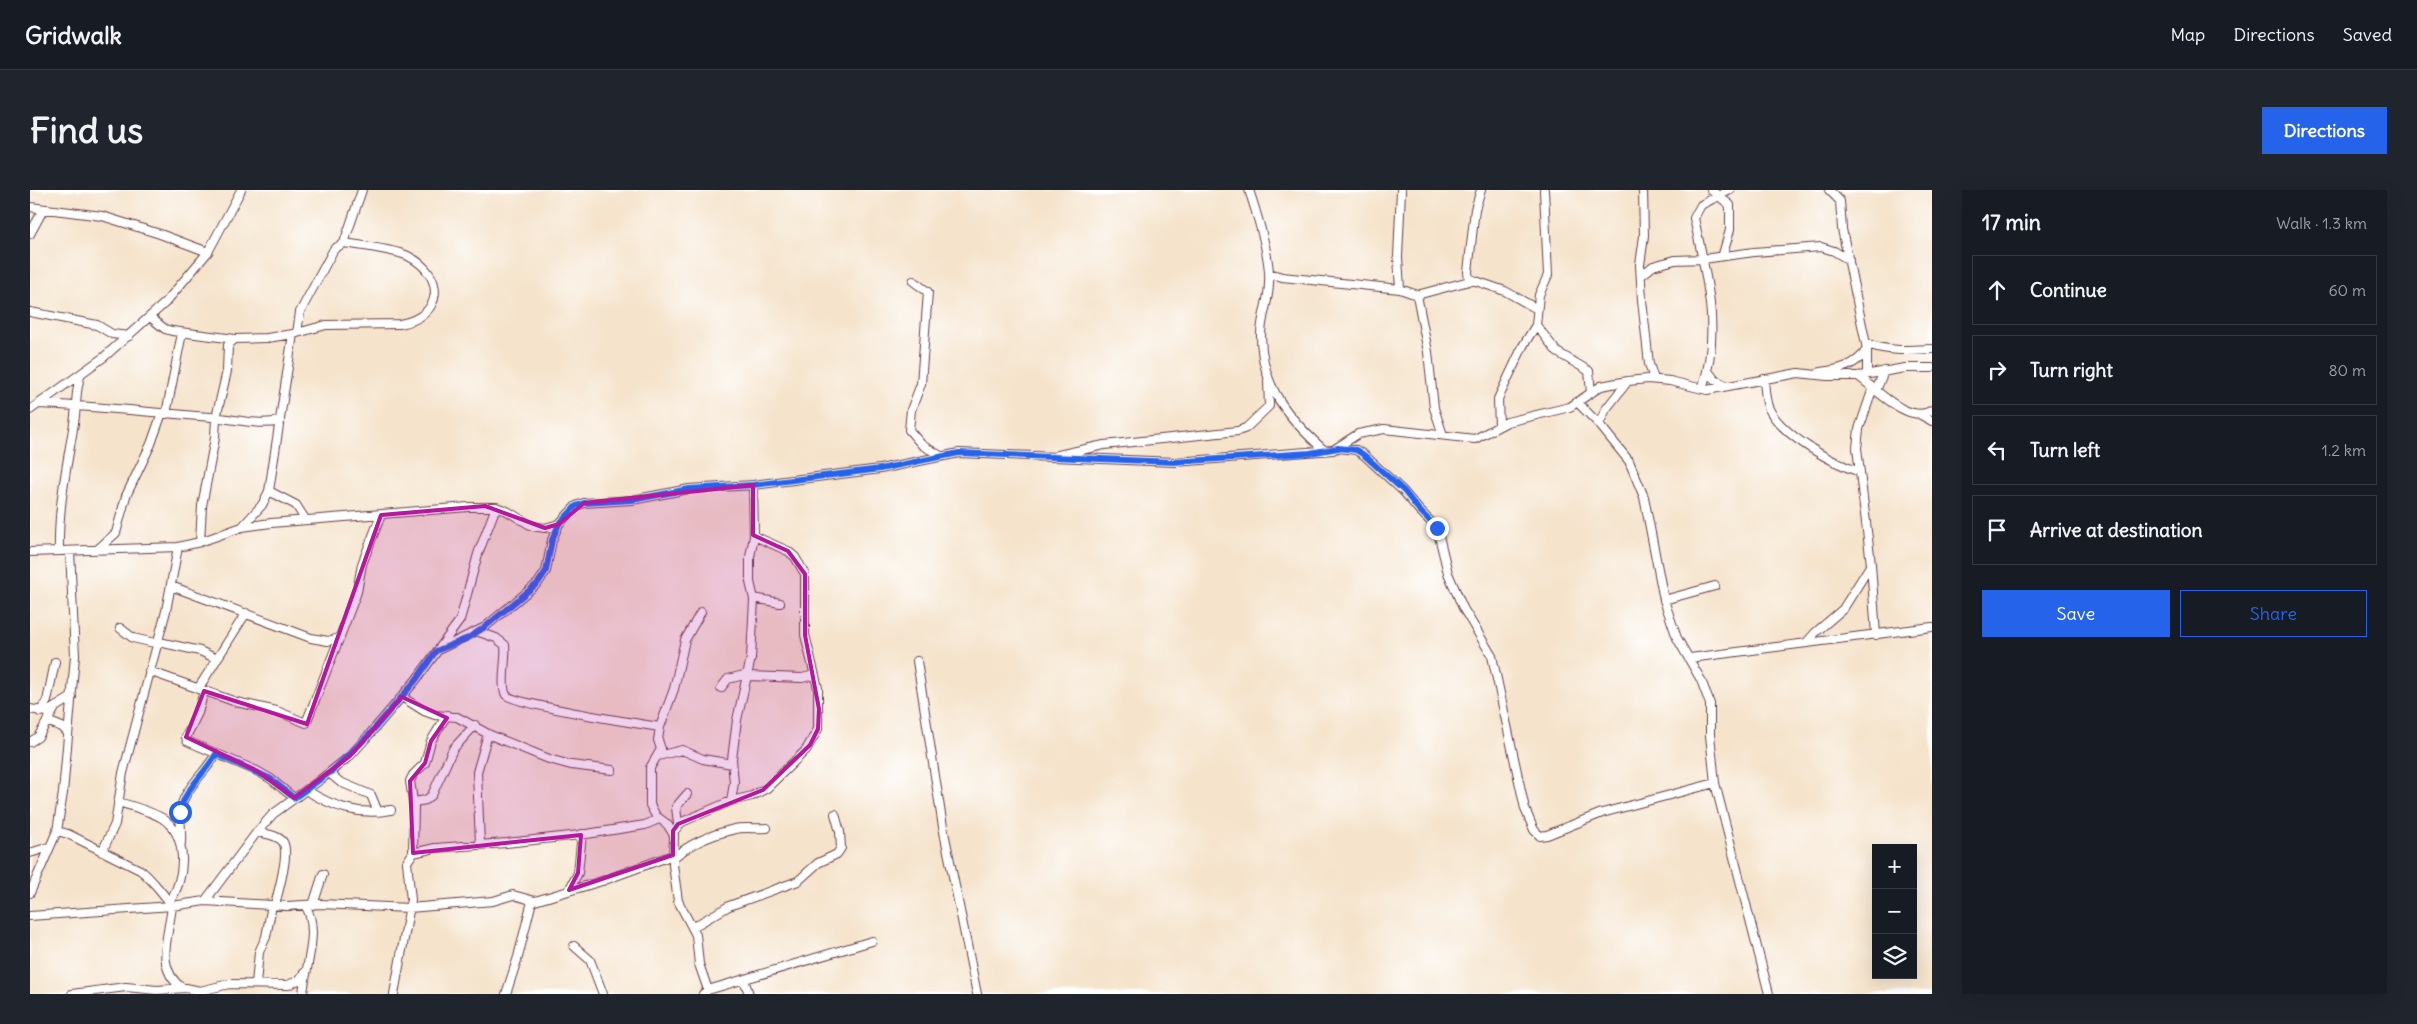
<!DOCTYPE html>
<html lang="en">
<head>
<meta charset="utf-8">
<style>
	:root { --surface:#171b24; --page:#20242c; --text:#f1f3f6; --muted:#9ea1a6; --line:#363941; --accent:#2563eb }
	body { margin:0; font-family:Delius,sans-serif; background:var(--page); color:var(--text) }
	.controls { position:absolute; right:15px; bottom:15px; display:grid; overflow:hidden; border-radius:0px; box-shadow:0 5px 20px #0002 }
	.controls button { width:45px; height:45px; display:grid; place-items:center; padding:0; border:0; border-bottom:1px solid var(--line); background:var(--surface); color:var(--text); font:25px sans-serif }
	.stop { position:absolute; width:15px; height:15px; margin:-11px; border:4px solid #2563eb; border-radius:50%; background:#fff }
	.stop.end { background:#2563eb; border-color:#fff; box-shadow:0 1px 5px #0008 }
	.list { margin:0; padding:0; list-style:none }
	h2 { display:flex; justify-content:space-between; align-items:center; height:65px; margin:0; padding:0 20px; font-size:21px }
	h2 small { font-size:16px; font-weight:400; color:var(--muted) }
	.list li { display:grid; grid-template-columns:32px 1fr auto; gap:15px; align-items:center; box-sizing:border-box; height:70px; margin:0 10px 10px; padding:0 10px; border:1px solid var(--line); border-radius:0px }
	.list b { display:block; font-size:19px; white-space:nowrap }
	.list em { font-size:16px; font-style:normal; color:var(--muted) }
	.actions { display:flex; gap:10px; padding:15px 20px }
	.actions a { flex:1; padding:11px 0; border:1px solid var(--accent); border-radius:0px; text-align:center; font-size:18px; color:var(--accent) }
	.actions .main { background:var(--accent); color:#fff }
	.icon { flex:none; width:28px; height:28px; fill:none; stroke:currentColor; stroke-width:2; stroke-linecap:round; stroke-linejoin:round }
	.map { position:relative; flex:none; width:1902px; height:804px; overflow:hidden; border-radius:0px }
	header { display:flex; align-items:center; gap:30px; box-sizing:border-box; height:70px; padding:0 25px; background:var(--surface); border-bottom:1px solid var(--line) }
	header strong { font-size:24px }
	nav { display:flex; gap:28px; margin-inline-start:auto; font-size:18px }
	.intro { display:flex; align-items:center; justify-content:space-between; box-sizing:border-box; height:120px; padding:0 30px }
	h1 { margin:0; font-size:35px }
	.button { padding:12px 22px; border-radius:0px; background:var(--accent); color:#fff; font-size:18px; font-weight:700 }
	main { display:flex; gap:30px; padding:0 30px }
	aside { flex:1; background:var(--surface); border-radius:0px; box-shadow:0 5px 20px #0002 }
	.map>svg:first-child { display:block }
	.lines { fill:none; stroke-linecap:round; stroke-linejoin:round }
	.minor-casing { stroke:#643c43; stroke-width:10 }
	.minor { stroke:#fff; stroke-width:8 }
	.route { stroke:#2563eb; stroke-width:6 }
	.marked { fill:#b5179e; fill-opacity:0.2; stroke:#b5179e; stroke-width:4; stroke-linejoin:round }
</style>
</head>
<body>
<header>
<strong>Gridwalk</strong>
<nav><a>Map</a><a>Directions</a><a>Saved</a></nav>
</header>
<div class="intro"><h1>Find us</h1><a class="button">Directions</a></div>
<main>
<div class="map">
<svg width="1902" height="804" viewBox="0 0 1902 804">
	<rect width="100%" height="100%" fill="#fff"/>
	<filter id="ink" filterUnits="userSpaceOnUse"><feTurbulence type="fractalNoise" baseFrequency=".02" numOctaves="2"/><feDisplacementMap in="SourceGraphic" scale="10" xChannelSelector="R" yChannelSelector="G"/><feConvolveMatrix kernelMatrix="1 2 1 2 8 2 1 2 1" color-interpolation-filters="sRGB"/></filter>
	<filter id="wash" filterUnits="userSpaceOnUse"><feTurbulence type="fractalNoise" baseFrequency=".0096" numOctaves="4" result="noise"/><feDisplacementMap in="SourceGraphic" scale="20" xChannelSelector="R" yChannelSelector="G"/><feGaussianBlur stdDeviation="1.12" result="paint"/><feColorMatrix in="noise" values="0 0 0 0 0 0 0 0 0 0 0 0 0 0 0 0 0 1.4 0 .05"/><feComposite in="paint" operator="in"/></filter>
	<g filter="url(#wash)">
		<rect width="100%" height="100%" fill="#f5e3cb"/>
	</g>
	<g filter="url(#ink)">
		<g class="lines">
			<defs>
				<path id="minor" d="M 1219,0 C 1227,24 1241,68 1239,93 C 1239,111 1231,127 1231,145 C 1231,197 1259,229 1295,261
					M 1613,0 L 1614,46 L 1610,75 L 1612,110 L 1619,174 L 1624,189
					M 1681,0 L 1700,15 L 1700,40 L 1693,64
					M 0,17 L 72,26 L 130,44 L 178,62
					M 0,44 L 13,20
					M 1239,83 L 1252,87 L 1370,99 L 1387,105 L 1443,90 L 1475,101 L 1507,119
					M 1611,86 L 1623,76 L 1645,70 L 1673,69 L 1724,62 L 1791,57 L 1804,61 L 1819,70
					M 1439,90 L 1438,82 L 1445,19 L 1451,0
					M 883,91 L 898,102 L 891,194 L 881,220 L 879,240 L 892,255 L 911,266
					M 1370,99 L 1368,67 L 1371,0
					M 1387,105 L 1398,162 L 1404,218 L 1413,245
					M 0,122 L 67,135 L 82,144 L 99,146
					M 120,127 L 135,139 L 142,141 L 205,149
					M 1506,135 L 1527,162 L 1559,181 L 1561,203
					M 267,143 L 296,135 L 370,134 C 414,126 416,85 378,66 C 366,60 328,55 314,53
					M 1838,154 C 1858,162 1880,160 1902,159
					M 1678,181 L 1685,190 L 1697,196
					M 1790,182 C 1808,180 1827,176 1837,159 L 1812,39 L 1810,11 L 1799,0
					M 1837,184 L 1837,159
					M 1828,186 C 1845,198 1880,236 1902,220
					M 1734,189 C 1735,199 1735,211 1739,219 C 1753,246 1802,273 1830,282
					M 1843,198 L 1829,239 L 1827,258 L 1841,374 L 1846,445
					M 1672,199 C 1692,142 1676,85 1664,28 L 1671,15 L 1700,0
					M 1846,201 L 1854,181
					M 1548,213 L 1569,234 L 1599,271 L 1614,307 L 1634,410 L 1647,448 L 1671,490 L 1680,514 L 1680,545 L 1685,593 L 1739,804
					M 9,214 C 67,216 124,223 182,227 C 205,229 228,236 250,231
					M 0,220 L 74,167 L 135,113 L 178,62 L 211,0
					M 136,224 L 152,143
					M 1891,225 L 1902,231
					M 1569,234 L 1576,219 L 1598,191
					M 1469,236 L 1468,209 L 1493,156 L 1506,135 L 1509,105 L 1518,85 L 1514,0
					M 1308,258 L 1326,260 L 1334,265 L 1373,301 L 1389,320 L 1407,338 L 1418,383 L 1433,418 L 1462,466 L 1495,619 L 1504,640 L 1510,646 L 1517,645 L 1572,623 L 1685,593
					M 1028,265 L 1074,255 L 1208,241 L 1216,238 L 1239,216 L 1238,191
					M 239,301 L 266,315 L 275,329
					M 212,337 L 232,315 L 239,301 L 263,144 L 267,143 L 270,122 L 304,59 L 314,53 L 332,0
					M 170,352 L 172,316 L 185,248 L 186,228 L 197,181 L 198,155 L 205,149 L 237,148 L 263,144
					M 68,359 L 86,343 L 96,306 L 121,254 L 132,223
					M 29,360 C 28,316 37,276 44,233 C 47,217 45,199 51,184
					M 0,362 L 148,357 L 170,352 L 212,337 L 241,333 L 438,317 L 466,317 L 477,321 L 502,336 L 515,338 L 529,334 L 546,316 L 554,313 L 602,310 L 659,299 L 723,295 L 850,279 L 929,263 L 1145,272 L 1303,260 L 1328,244 L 1354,239 L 1445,249 L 1477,232 L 1540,217 L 1571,196 L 1598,191 L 1618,189 L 1640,191 L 1677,200 L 1768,183 L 1797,186 L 1828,186 L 1875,178 L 1902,178
					M 141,396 L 281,448 L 298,451 L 310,448
					M 724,408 L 750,413
					M 1634,410 L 1685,396
					M 671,422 L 655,450 L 644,499 L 630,537 L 628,550 L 631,559 L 620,578 L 620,615 L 626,626 L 637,634 L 644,645 L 643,675 L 648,711 L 666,745 L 669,774 L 678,800
					M 90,438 L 103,448 L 129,454
					M 449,442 L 466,448 L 475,455 C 477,467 470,495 476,505 C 481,514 611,534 630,537
					M 129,452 L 170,461 L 187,469
					M 1777,452 L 1786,442 L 1813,419 L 1840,376
					M 408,460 L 455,437 L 508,393 L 516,381 L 522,350 L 529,334
					M 1660,468 L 1902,437
					M 887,471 L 913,637 L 947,804
					M 119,481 L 206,512 L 247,521 L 276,533 L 311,444 L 327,402 L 332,374 L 351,325
					M 717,486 L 772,488 L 785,485
					M 691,498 L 698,489 L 718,484
					M 168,499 L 216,423
					M 174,501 L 168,523 L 156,547 L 157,551 L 227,581 L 241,589 L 264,608
					M 372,507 L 394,521 L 405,525 L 427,527 L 460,545 L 519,569 L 541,575 L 582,580
					M 0,519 L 17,522 L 42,507
					M 10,522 L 17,511 L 25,472
					M 17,531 L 32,537 L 38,543
					M 0,552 L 8,547 L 25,518
					M 628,566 L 652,560 L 673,569 L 702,574
					M 299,583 L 310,592 L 341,605 L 348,622
					M 276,600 C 303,617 329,626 361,620
					M 701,611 L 704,593 L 702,569 L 707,530 L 721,468 L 724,409 L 720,392 L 720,367 L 724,346
					M 88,612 C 102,616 120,621 132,628 C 159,645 156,690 139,712
					M 384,612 L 396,610 L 402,605 L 423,559 L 445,535
					M 648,634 L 646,617 L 657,604
					M 27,641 L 38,644 L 110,680 C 118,685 136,707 142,716 C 139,746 124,777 152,798
					M 227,642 C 235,644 248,645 253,652 C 260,663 248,702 245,715
					M 643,642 L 652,632 L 701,611 L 722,606 L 737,598 L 776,560 L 788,539 L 788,498 L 775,445 L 775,384 L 765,367 L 758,361 L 724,346 L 723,295
					M 151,653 C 152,641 149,629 151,617 C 156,597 176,582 186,564
					M 450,654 L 447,582 L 458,544
					M 72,662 L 85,634 L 93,583 L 136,421 L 148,357
					M 0,663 L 19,657
					M 383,663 L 384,617 L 380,591 L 383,585 L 395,573 L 401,551 L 417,525
					M 643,668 C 660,654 683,644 705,639 C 715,637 726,639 737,638
					M 539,700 L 548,683 L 552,644
					M 0,703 L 27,641 L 33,603 L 45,466 L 40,361
					M 175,711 L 227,642 L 243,624 L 290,590 L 320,566 L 339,545 L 386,490 L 430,430 L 448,364 L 466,317
					M 283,715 L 293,684
					M 0,726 L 142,716 L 175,711 L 257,716 L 290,714 L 379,718 L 463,711 L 483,705 L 505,711 L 572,691 L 643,665
					M 663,737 L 699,716 L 768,691 L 788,673 L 807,664 L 811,658 L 810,642 L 805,624
					M 544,756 L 560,770 L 573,804
					M 714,790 L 719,804
					M 226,794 L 229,762 L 236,747 L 242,715
					M 170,801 L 199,794 L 258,795 L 269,790 L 274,783
					M 42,804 L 96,797 L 127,800 L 156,798 L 170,801 L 171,804
					M 273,804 C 275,778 290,740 276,717
					M 364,804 L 381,710 L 377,672 L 383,663 L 405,658 L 476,653 L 550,645 L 615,635 L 629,629
					M 476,804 L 488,767 L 502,711
					M 673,804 L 678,800 L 842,751"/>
			</defs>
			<!-- minor casing -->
			<use href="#minor" class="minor-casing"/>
			<!-- minor -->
			<use href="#minor" class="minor"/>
		</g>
	</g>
	<g class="lines" filter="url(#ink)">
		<!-- route -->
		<path class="route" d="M 150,622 C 154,599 175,584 186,564 L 241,589 L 264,608 L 302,581 L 339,545 L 386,490 L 406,461 L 438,448 L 455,437 L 508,393 L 516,381 L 522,350 L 529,334 L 546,316 L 554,313 L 602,310 L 659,299 L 723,295 L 850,279 L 929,263 L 1144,272 L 1280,263 L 1308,258 L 1326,260 L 1334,265 L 1374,301 L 1389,320 L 1407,338"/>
	</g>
	<!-- marked area -->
	<path class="marked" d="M 723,295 L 723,345 L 758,361 L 775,384 L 775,445 L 789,519 L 788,539 L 780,555 L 733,600 L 648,634 L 643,641 L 643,665 L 539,700 L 548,683 L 551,645 L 383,663 L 380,591 L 395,573 L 401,551 L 417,528 L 372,507 L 320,566 L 264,608 L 227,581 L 156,547 L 174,501 L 277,534 L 351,325 L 455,316 L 515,338 L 529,334 L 554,313 Z"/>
</svg>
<div class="controls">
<button>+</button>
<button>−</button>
<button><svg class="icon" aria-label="layers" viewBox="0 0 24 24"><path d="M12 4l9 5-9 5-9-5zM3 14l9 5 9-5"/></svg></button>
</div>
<div class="stop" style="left:150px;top:622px"></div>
<div class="stop end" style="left:1407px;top:338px"></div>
</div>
<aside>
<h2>17 min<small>Walk · 1.3 km</small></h2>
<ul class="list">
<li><svg class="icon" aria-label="ahead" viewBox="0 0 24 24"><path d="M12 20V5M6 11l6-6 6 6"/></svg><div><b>Continue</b></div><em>60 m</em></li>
<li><svg class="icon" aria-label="right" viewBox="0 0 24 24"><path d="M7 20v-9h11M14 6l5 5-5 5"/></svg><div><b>Turn right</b></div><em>80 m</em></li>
<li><svg class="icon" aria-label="left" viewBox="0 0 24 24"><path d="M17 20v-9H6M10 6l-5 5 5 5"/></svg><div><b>Turn left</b></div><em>1.2 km</em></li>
<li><svg class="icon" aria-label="arrive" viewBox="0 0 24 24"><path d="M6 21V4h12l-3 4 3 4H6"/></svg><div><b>Arrive at destination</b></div></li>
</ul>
<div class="actions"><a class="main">Save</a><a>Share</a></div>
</aside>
</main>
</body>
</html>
